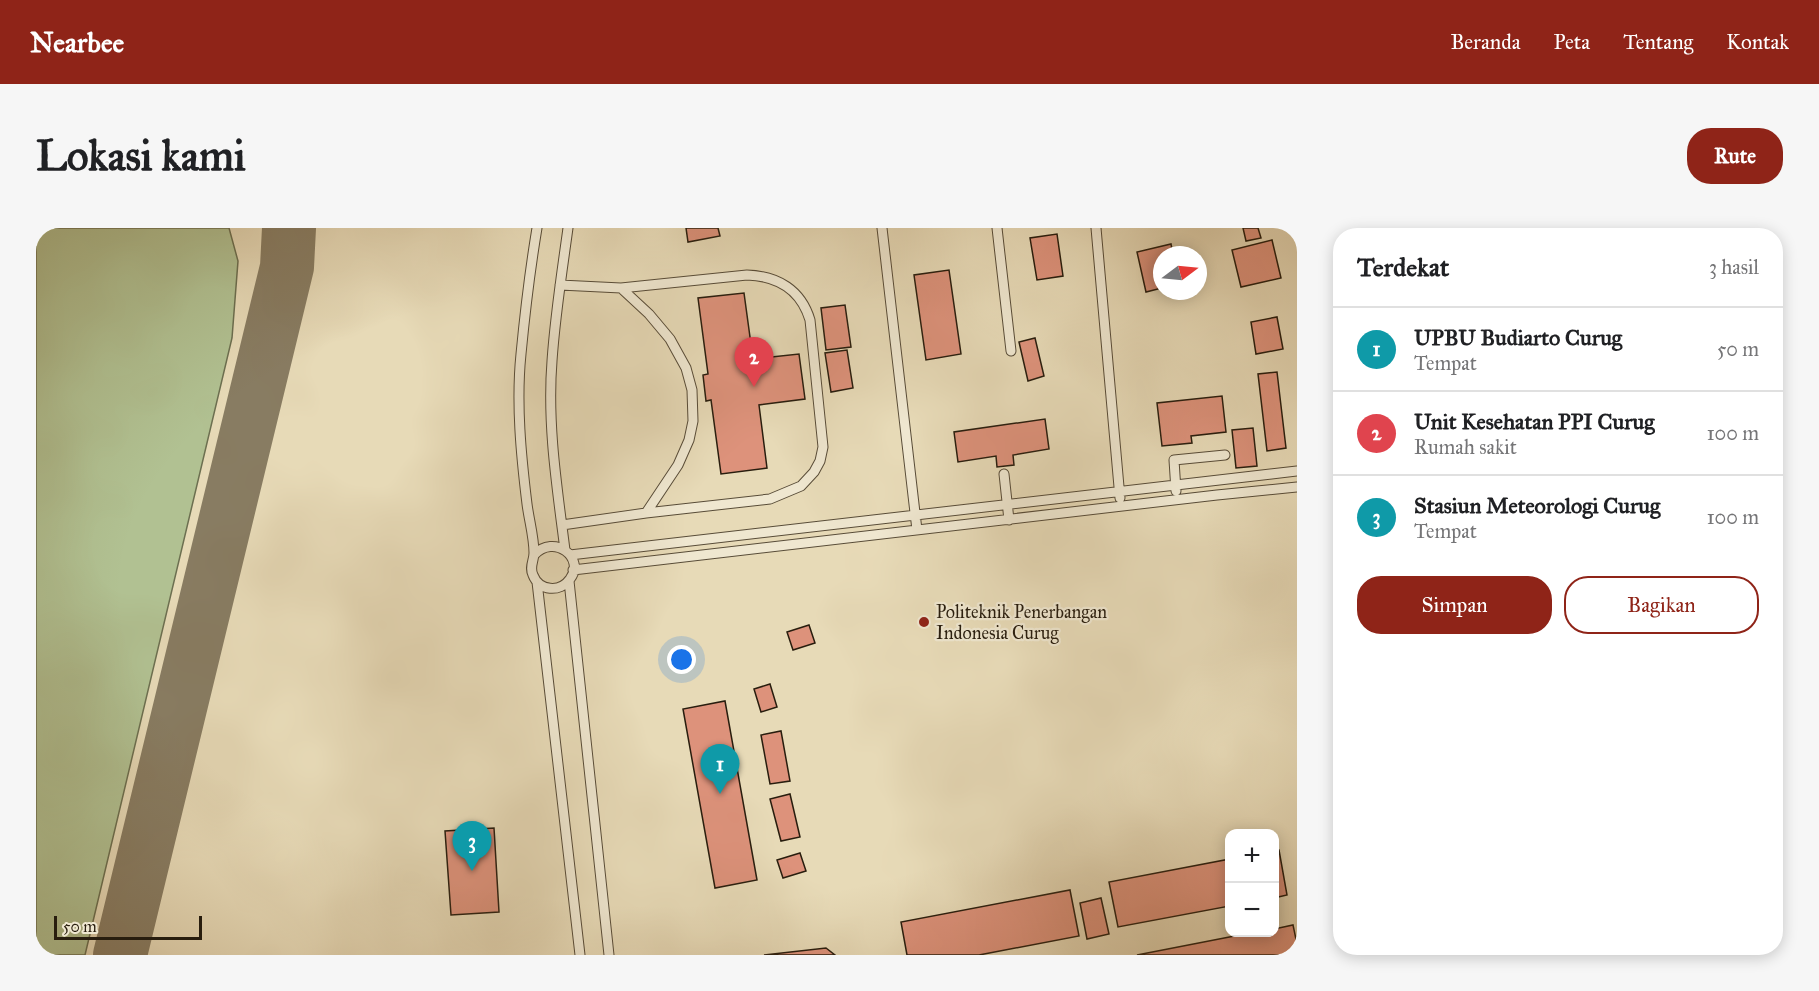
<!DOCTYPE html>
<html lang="id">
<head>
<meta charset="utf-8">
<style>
	:root { --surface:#fff; --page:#f6f6f6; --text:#202124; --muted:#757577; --line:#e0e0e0; --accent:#8f2418 }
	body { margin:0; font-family:"IM FELL Great Primer",serif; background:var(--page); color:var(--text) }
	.controls { position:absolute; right:18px; bottom:18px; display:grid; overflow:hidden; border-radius:12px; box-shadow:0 3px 15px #0003 }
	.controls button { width:54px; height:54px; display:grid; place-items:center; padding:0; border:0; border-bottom:2px solid var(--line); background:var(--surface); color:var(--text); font:30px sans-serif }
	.compass { position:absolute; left:1117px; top:18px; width:54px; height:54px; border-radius:50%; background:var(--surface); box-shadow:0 3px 15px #0003; rotate:74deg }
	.scale { position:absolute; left:18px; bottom:15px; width:148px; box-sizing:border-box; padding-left:6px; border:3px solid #281d0e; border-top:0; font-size:16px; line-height:21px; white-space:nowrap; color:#281d0e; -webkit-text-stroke:4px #efe7d0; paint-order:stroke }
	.you { position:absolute; left:646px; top:432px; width:21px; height:21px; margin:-15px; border:4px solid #fff; border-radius:50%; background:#1a73e8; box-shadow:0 0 0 9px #1a73e833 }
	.badge { display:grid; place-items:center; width:39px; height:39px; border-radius:50%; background:var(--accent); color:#fff; font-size:20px; font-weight:700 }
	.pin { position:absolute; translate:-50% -50px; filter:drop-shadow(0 2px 3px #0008) }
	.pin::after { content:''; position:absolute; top:32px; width:21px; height:18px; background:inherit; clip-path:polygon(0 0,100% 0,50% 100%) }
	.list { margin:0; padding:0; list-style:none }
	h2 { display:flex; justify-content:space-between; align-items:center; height:78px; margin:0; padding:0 24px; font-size:26px }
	h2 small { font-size:20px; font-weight:400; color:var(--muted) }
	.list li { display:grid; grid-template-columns:39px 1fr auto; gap:18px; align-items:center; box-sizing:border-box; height:84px; padding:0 24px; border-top:2px solid var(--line) }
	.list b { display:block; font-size:22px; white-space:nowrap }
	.list p { margin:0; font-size:20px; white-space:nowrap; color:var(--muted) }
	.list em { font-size:20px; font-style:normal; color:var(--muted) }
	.actions { display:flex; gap:12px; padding:18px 24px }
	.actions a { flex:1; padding:14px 0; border:2px solid var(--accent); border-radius:24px; text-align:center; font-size:21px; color:var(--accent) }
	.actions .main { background:var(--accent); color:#fff }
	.map { position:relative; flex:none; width:1261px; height:727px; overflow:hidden; border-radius:24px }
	header { display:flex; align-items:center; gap:36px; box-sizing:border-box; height:84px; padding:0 30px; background:var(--accent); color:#fff }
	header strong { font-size:28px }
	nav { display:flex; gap:33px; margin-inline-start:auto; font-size:21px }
	.intro { display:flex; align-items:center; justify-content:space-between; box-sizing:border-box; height:144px; padding:0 36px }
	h1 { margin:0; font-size:42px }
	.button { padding:15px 27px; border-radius:24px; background:var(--accent); color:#fff; font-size:21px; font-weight:700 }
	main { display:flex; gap:36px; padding:0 36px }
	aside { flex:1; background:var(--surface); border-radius:24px; box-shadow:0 3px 15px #0003 }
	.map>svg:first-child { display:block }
	.green { fill:#b1c192; stroke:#6c6f50; stroke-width:1.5 }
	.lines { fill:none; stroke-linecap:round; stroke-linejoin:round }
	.taxiway { stroke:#887c62; stroke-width:54 }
	.building { fill:#dd927b; stroke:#281d0e; stroke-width:1.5 }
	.lane-casing { stroke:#584c38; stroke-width:11 }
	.lane { stroke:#efe7d0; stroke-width:9 }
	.poi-dot { fill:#8f2418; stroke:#efe7d0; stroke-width:2 }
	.labels { text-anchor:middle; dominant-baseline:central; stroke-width:4.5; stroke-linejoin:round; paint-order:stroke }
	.poi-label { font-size:18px; fill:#281d0e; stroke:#efe7d0; text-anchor:start }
</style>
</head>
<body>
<header>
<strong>Nearbee</strong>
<nav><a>Beranda</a><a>Peta</a><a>Tentang</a><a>Kontak</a></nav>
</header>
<div class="intro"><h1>Lokasi kami</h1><a class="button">Rute</a></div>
<main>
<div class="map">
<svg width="1261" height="727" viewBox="0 0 1261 727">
	<rect width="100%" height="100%" fill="#e7dab7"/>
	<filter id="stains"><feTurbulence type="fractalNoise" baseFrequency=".00333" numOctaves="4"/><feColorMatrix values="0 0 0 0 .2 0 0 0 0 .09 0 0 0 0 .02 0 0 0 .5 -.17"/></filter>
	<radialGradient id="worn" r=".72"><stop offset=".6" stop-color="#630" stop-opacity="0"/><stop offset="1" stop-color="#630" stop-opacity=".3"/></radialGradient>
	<!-- green -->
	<path class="green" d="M 0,0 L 193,0 L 202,33 L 196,110 L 49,727 L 0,727 Z"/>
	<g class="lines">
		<!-- taxiway -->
		<path class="taxiway" d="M 84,727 L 251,39 L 253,0"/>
	</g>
	<!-- building -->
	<path class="building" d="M 650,0 L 682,0 L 684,8 L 652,14 Z
		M 1207,0 L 1222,0 L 1225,10 L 1210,13 Z
		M 1021,6 L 1027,48 L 1001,52 L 994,10 Z
		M 1236,12 L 1245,50 L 1205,59 L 1196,22 Z
		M 1135,16 L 1137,27 L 1126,27 L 1126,60 L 1110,64 L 1101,24 Z
		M 913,42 L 925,126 L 890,132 L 878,47 Z
		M 708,65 L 717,131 L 763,126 L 769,171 L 723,177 L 731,240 L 685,246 L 675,172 L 670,173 L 667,147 L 672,146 L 662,70 Z
		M 809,77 L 815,119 L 790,122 L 785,80 Z
		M 1241,89 L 1247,121 L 1220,126 L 1215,94 Z
		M 999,110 L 1008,148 L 992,153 L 983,114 Z
		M 811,122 L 817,160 L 795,164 L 789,125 Z
		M 1241,144 L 1250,220 L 1231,223 L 1222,146 Z
		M 1186,168 L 1190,204 L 1155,208 L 1156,215 L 1126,218 L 1121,175 Z
		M 1009,191 L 1013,221 L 977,227 L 978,237 L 961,239 L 960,228 L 922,234 L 918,204 Z
		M 1217,200 L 1221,238 L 1200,240 L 1196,202 Z
		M 773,397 L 779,415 L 757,422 L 751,404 Z
		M 734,456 L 741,479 L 725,484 L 718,461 Z
		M 689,473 L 721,652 L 679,660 L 647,481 Z
		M 745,503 L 754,553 L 734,556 L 725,507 Z
		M 754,566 L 764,609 L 745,613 L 734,571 Z
		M 458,600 L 463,684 L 415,687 L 409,603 Z
		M 1238,622 L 1243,622 L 1251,667 L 1238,670 Z
		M 764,625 L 770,643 L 747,650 L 741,632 Z
		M 1194,631 L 1194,678 L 1082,699 L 1073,654 Z
		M 1034,662 L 1043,708 L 943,727 L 871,727 L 865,694 Z
		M 1065,670 L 1073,706 L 1051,711 L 1044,675 Z
		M 1257,697 L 1261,716 L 1261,727 L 1101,727 L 1219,704 L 1238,704 L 1238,701 Z
		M 790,720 L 799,727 L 728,727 Z"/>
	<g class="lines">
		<defs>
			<path id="lane" d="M 846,0 L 881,302
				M 961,0 L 975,123
				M 1060,0 L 1084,270
				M 524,57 L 585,60 L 613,86 L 634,111 L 650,140 L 656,162 L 657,193 L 653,212 L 642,237 L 610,285
				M 968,246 L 973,292
				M 1140,263 L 1138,232 L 1189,227
				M 526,297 L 610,285 L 734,271 L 765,258 L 778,244 L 784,233 L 787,219 L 774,92 C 765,62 742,48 711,47 L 585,60
				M 529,322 C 521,259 511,196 516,133 C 519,88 526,44 532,0
				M 498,327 C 518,305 550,330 534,351 C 524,365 503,363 497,347 C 493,339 498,333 498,325 C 498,309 493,292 491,276 C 485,227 480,175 485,126 C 489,84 494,42 501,0
				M 534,327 L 1261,243
				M 537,342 L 1181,267 L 1261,259
				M 533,353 L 573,727
				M 501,354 L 544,727"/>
		</defs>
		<!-- lane casing -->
		<use href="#lane" class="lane-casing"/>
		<!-- lane -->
		<use href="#lane" class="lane"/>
	</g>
	<!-- markers -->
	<circle class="poi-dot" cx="888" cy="394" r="6"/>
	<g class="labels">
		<!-- poi labels -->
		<g class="poi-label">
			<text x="900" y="384">Politeknik Penerbangan<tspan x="900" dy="21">Indonesia Curug</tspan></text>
		</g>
	</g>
	<rect width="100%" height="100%" filter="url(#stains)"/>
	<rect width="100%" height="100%" fill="url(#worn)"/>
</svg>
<div class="controls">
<button>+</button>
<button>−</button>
</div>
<svg class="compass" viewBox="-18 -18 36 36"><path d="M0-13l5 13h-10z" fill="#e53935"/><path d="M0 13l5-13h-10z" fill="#757577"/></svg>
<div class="scale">50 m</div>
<div class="you"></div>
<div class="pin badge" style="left:684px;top:566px;background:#0f9aa8">1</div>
<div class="pin badge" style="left:718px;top:159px;background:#e0444e">2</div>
<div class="pin badge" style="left:436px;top:643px;background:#0f9aa8">3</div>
</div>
<aside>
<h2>Terdekat<small>3 hasil</small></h2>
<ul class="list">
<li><span class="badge" style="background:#0f9aa8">1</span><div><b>UPBU Budiarto Curug</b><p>Tempat</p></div><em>50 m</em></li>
<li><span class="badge" style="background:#e0444e">2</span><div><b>Unit Kesehatan PPI Curug</b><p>Rumah sakit</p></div><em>100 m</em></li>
<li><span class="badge" style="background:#0f9aa8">3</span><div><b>Stasiun Meteorologi Curug</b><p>Tempat</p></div><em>100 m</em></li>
</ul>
<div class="actions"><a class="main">Simpan</a><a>Bagikan</a></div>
</aside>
</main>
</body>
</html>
